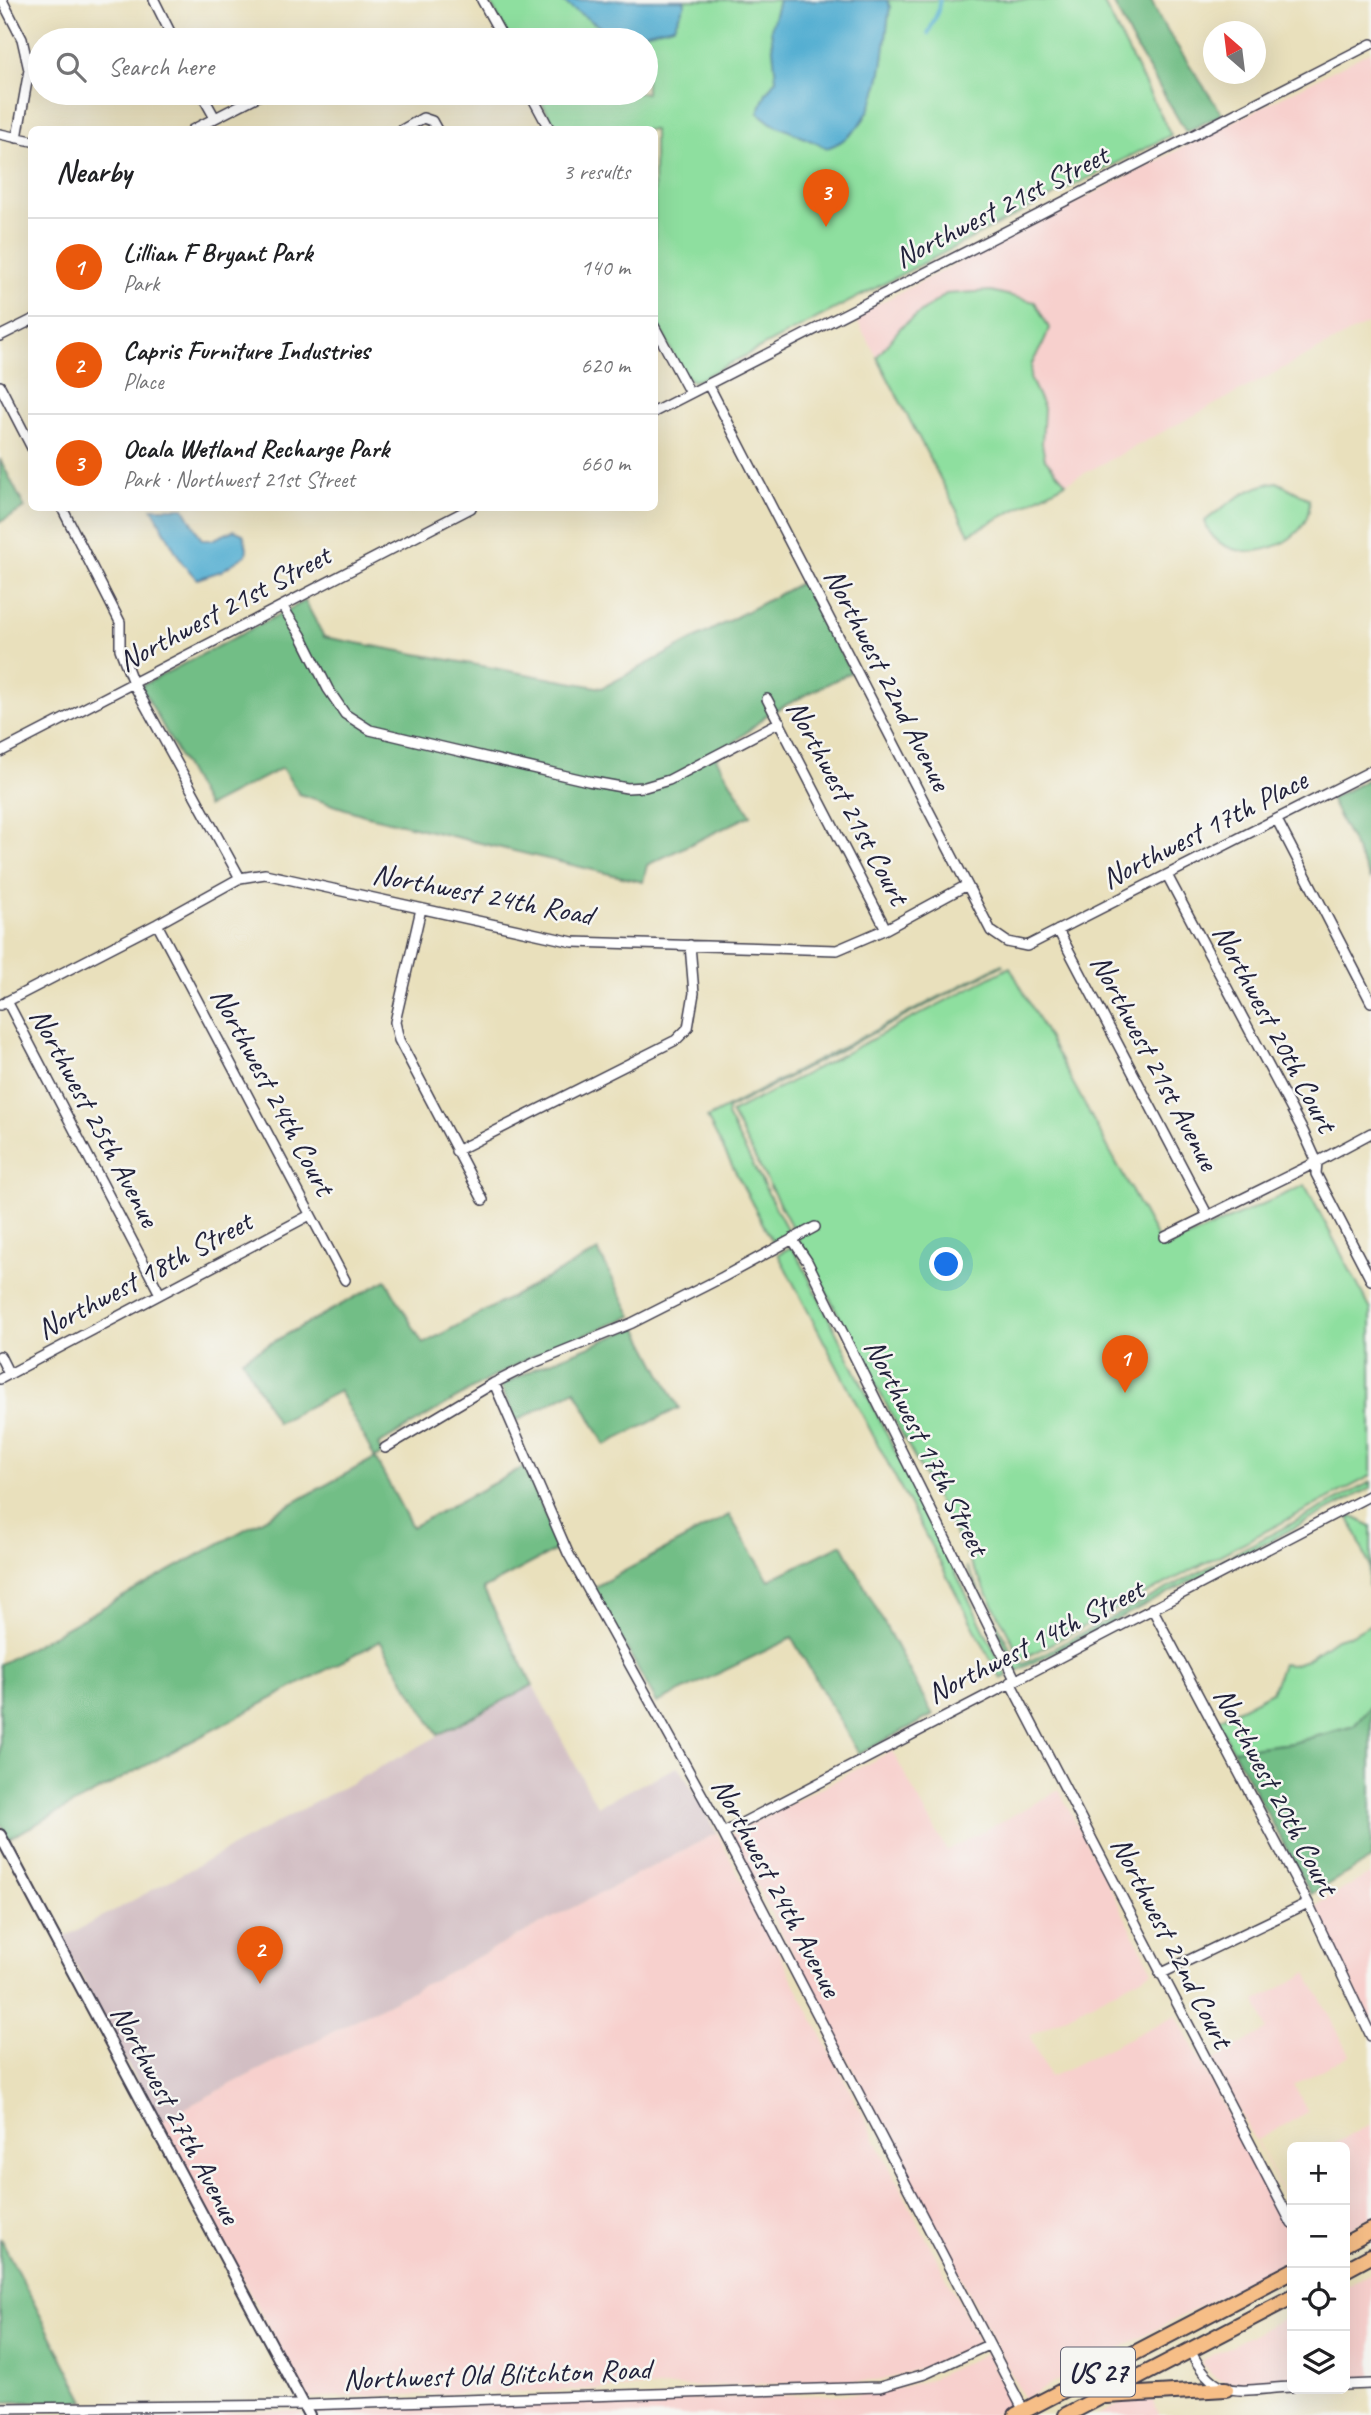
<!DOCTYPE html>
<html lang="en">
<head>
<meta charset="utf-8">
<style>
	:root { --surface:#fff; --page:#f6f6f6; --text:#202124; --muted:#757577; --line:#e0e0e0; --accent:#ea580c }
	body { margin:0; font-family:Caveat,sans-serif; background:var(--page); color:var(--text) }
	.controls { position:absolute; right:21px; bottom:21px; display:grid; overflow:hidden; border-radius:10px; box-shadow:0 7px 28px #0002 }
	.controls button { width:63px; height:63px; display:grid; place-items:center; padding:0; border:0; border-bottom:2px solid var(--line); background:var(--surface); color:var(--text); font:35px sans-serif }
	.compass { position:absolute; left:1203px; top:21px; width:63px; height:63px; border-radius:50%; background:var(--surface); box-shadow:0 7px 28px #0002; rotate:332deg }
	.you { position:absolute; left:947px; top:1265px; width:24px; height:24px; margin:-18px; border:5px solid #fff; border-radius:50%; background:#1a73e8; box-shadow:0 0 0 10px #1a73e833 }
	.badge { display:grid; place-items:center; width:46px; height:46px; border-radius:50%; background:var(--accent); color:#fff; font-size:23px; font-weight:700 }
	.pin { position:absolute; translate:-50% -58px; filter:drop-shadow(0 2px 4px #0008) }
	.pin::after { content:''; position:absolute; top:37px; width:24px; height:21px; background:inherit; clip-path:polygon(0 0,100% 0,50% 100%) }
	.list { margin:0; padding:0; list-style:none }
	h2 { display:flex; justify-content:space-between; align-items:center; height:91px; margin:0; padding:0 28px; font-size:30px }
	h2 small { font-size:23px; font-weight:400; color:var(--muted) }
	.list li { display:grid; grid-template-columns:46px 1fr auto; gap:21px; align-items:center; box-sizing:border-box; height:98px; padding:0 28px; border-top:2px solid var(--line) }
	.list b { display:block; font-size:26px; white-space:nowrap }
	.list p { margin:0; font-size:23px; white-space:nowrap; color:var(--muted) }
	.list em { font-size:23px; font-style:normal; color:var(--muted) }
	.icon { flex:none; width:38px; height:38px; fill:none; stroke:currentColor; stroke-width:2; stroke-linecap:round; stroke-linejoin:round }
	.map { position:relative; flex:none; width:1371px; height:2415px; overflow:hidden }
	.search { position:absolute; background:var(--surface); box-shadow:0 7px 28px #0002; left:28px; top:28px; width:630px; height:77px; display:flex; align-items:center; gap:18px; box-sizing:border-box; padding:0 24px; border-radius:38px; color:var(--muted); font-size:26px }
	.panel { position:absolute; background:var(--surface); box-shadow:0 7px 28px #0002; left:28px; top:126px; width:630px; height:385px; border-radius:10px }
	.map>svg:first-child { display:block }
	.built { fill:#f7d0cd }
	.industrial { fill:#d2bec3 }
	.green { fill:#8edf9f; stroke:#58806d; stroke-width:2 }
	.forest { fill:#72be86; stroke:#4a7060; stroke-width:2 }
	.water { fill:#55afd2; stroke:#3c6886; stroke-width:2 }
	.lines { fill:none; stroke-linecap:round; stroke-linejoin:round }
	.stream { stroke:#55afd2; stroke-width:3.5 }
	.minor-casing { stroke:#403e4e; stroke-width:12 }
	.tertiary-casing { stroke:#403e4e; stroke-width:14 }
	.trunk-casing { stroke:#403e4e; stroke-width:18 }
	.minor { stroke:#fff; stroke-width:9 }
	.tertiary { stroke:#fff; stroke-width:10 }
	.trunk { stroke:#f6be87; stroke-width:14 }
	.labels { text-anchor:middle; dominant-baseline:central; stroke-width:5; stroke-linejoin:round; paint-order:stroke }
	.shield { fill:#f6f6f2; stroke:#626272; stroke-width:2 }
	.shield-label { font-size:28px; font-weight:bold; fill:#22223b }
	.street-label { font-size:30px; fill:#22223b; stroke:#f6f6f2 }
</style>
</head>
<body>
<div class="map">
<svg width="1371" height="2415" viewBox="0 0 1371 2415">
	<rect width="100%" height="100%" fill="#f6f6f2"/>
	<filter id="ink" filterUnits="userSpaceOnUse"><feTurbulence type="fractalNoise" baseFrequency=".0143" numOctaves="2"/><feDisplacementMap in="SourceGraphic" scale="14" xChannelSelector="R" yChannelSelector="G"/><feConvolveMatrix kernelMatrix="1 2 1 2 8 2 1 2 1" color-interpolation-filters="sRGB"/></filter>
	<filter id="wash" filterUnits="userSpaceOnUse"><feTurbulence type="fractalNoise" baseFrequency=".00686" numOctaves="4" result="noise"/><feDisplacementMap in="SourceGraphic" scale="28" xChannelSelector="R" yChannelSelector="G"/><feGaussianBlur stdDeviation="1.57" result="paint"/><feColorMatrix in="noise" values="0 0 0 0 0 0 0 0 0 0 0 0 0 0 0 0 0 1.4 0 .05"/><feComposite in="paint" operator="in"/></filter>
	<g filter="url(#wash)">
		<rect width="100%" height="100%" fill="#e9e0bc"/>
		<!-- built -->
		<path class="built" d="M 1371,51 L 1371,322 L 1066,483 L 1045,459 L 1042,444 L 1044,408 L 1030,378 L 1032,363 L 1044,342 L 901,327 L 877,357 L 854,316 Z
			M 892,1751 L 947,1851 L 1059,1790 L 1153,1971 L 1029,2036 L 1050,2077 L 1176,2015 L 1292,2235 L 1292,2258 L 1024,2399 L 730,1835 Z
			M 717,1833 L 980,2342 L 923,2368 L 878,2381 L 306,2398 L 158,2122 Z
			M 1371,1873 L 1371,2023 L 1315,1906 Z
			M 1307,1973 L 1350,2055 L 1294,2085 L 1308,2112 L 1256,2141 L 1286,2198 L 1292,2195 L 1292,2212 L 1213,2061 L 1267,2029 L 1256,2001 Z
			M 1371,2124 L 1371,2217 L 1345,2231 L 1345,2147 L 1336,2147 L 1334,2144 Z
			M 1371,2273 L 1371,2378 L 1345,2379 L 1345,2286 Z
			M 1292,2314 L 1292,2381 L 1226,2383 L 1212,2375 L 1203,2366 L 1201,2361 Z
			M 986,2353 L 1014,2404 L 993,2415 L 315,2415 L 312,2410 L 880,2393 L 928,2380 Z
			M 1152,2400 L 1160,2415 L 1097,2415 L 1123,2401 Z
			M 300,2411 L 302,2415 L 185,2415 L 183,2412 Z"/>
		<!-- industrial -->
		<path class="industrial" d="M 533,1685 L 597,1806 L 679,1766 L 717,1833 L 158,2122 L 61,1939 Z"/>
		<!-- green -->
		<path class="green" d="M 489,0 L 1102,0 L 1171,135 L 700,379 L 692,381 L 682,372 L 655,318 L 654,130 L 556,129 L 537,93 L 646,93 L 646,40 L 510,40 Z
			M 991,291 L 1035,302 L 1049,328 L 1044,342 L 1032,363 L 1030,378 L 1044,408 L 1042,444 L 1045,459 L 1066,483 L 969,534 L 877,357 L 901,327 L 946,294 Z
			M 1277,482 L 1309,499 C 1315,551 1220,574 1205,521 C 1227,504 1249,486 1277,482 Z
			M 1002,964 L 1003,965 L 728,1109 L 727,1116 L 789,1233 L 773,1243 L 707,1118 Z
			M 1010,967 L 1163,1249 L 1305,1185 L 1371,1310 L 1371,1476 L 1022,1659 L 731,1113 Z
			M 791,1247 L 802,1264 L 1007,1676 L 1001,1679 L 778,1254 Z
			M 1371,1482 L 1371,1488 L 1017,1671 L 967,1567 L 1017,1661 L 1024,1664 Z
			M 1348,1515 L 1371,1526 L 1371,1589 L 1368,1585 L 1369,1565 Z
			M 1371,1624 L 1371,1706 L 1354,1726 L 1292,1743 L 1233,1750 L 1217,1720 L 1272,1692 L 1282,1664 L 1292,1665 L 1306,1660 L 1336,1639 L 1352,1635 Z"/>
		<!-- forest -->
		<path class="forest" d="M 1112,0 L 1151,0 L 1162,23 L 1222,114 L 1186,132 L 1131,39 Z
			M 0,459 L 25,508 L 0,522 Z
			M 802,582 L 851,672 L 768,714 L 716,758 L 751,815 L 647,865 L 643,882 L 364,815 L 299,794 L 282,768 L 207,807 L 141,686 L 305,601 L 324,637 L 602,688 Z
			M 1371,778 L 1371,880 L 1330,799 Z
			M 598,1251 L 632,1316 L 533,1356 L 487,1380 L 378,1445 L 382,1454 L 375,1458 L 412,1527 L 524,1467 L 560,1548 L 483,1589 L 533,1685 L 438,1735 L 380,1641 L 8,1839 L 0,1823 L 0,1664 L 375,1458 L 339,1391 L 277,1423 L 242,1359 L 386,1280 L 423,1344 Z
			M 637,1327 L 679,1408 L 605,1445 L 575,1390 L 516,1421 L 501,1386 L 538,1367 Z
			M 729,1515 L 769,1580 L 842,1544 L 933,1715 L 859,1754 L 792,1638 L 657,1703 L 593,1588 Z
			M 1371,1706 L 1371,1859 L 1311,1894 L 1233,1750 L 1292,1743 L 1354,1726 Z
			M 0,2238 L 85,2401 L 0,2402 Z"/>
		<!-- water -->
		<path class="water" d="M 560,0 L 684,0 L 685,4 L 674,26 L 618,39 Z
			M 779,0 L 887,0 L 890,7 C 882,58 884,128 827,148 L 771,123 L 758,113 L 766,93 L 776,79 L 771,29 Z
			M 152,508 L 184,508 L 202,540 L 212,540 L 234,530 L 243,534 L 247,548 L 246,555 L 221,571 L 197,579 L 182,563 Z"/>
		<g class="lines">
			<!-- stream -->
			<path class="stream" d="M 928,34 L 938,11 L 940,0"/>
		</g>
	</g>
	<g filter="url(#ink)">
		<g class="lines">
			<defs>
				<path id="minor" d="M 2,0 L 22,39 L 29,70 L 17,138
					M 154,0 L 174,40
					M 482,0 L 504,40
					M 481,40 L 499,31
					M 201,93 L 215,118
					M 530,93 L 550,130
					M 192,130 L 264,93
					M 402,130 L 423,118 L 432,121 L 437,130
					M 0,134 L 32,141
					M 654,326 L 690,393
					M 0,336 L 32,320
					M 708,384 L 991,931 L 1007,942 L 1027,946 L 1371,771
					M 0,386 L 32,448
					M 654,412 L 1371,44
					M 62,508 L 120,622 L 120,649 L 133,683 L 240,878 L 265,874 L 573,942 L 837,950 L 886,929 L 967,885
					M 282,606 L 301,635 L 328,689 L 345,714 L 370,730 L 446,748 L 588,781 L 627,788 L 645,787 L 669,780 L 780,722
					M 767,699 L 886,929
					M 0,752 L 471,508
					M 1277,820 L 1371,1002
					M 1167,875 L 1303,1131 L 1317,1162 L 1316,1174 L 1371,1280
					M 421,909 L 395,1022 L 399,1040 L 483,1200
					M 157,924 L 345,1280
					M 1058,930 L 1208,1216
					M 7,1001 L 160,1294
					M 0,1005 L 157,924 L 240,878
					M 456,1151 L 676,1040 L 688,1028 L 694,993 L 690,945
					M 1165,1237 L 1317,1162 L 1371,1133
					M 792,1239 L 807,1261 L 1015,1679
					M 0,1356 L 9,1374
					M 0,1379 L 310,1215
					M 494,1383 L 568,1553 L 723,1833 L 1025,2413
					M 385,1448 L 494,1383 L 536,1362 L 632,1323 L 723,1277 L 815,1227
					M 1152,1608 L 1308,1903 L 1371,2036
					M 1010,1682 L 1292,2224
					M 723,1833 L 1371,1495
					M 1160,1974 L 1308,1903
					M 1190,2350 C 1216,2403 1241,2389 1292,2387
					M 1345,2385 L 1371,2384
					M 0,2408 L 303,2405 L 880,2387 L 925,2374 L 988,2345"/>
				<path id="tertiary" d="M 0,1835 L 309,2415"/>
				<path id="trunk" d="M 1345,2244 L 1371,2230
					M 1345,2270 L 1371,2256
					M 1106,2396 L 1226,2389
					M 1016,2415 L 1292,2271
					M 1066,2415 L 1292,2297"/>
			</defs>
			<!-- minor casing -->
			<use href="#minor" class="minor-casing"/>
			<!-- tertiary casing -->
			<use href="#tertiary" class="tertiary-casing"/>
			<!-- trunk casing -->
			<use href="#trunk" class="trunk-casing"/>
			<!-- minor -->
			<use href="#minor" class="minor"/>
			<!-- tertiary -->
			<use href="#tertiary" class="tertiary"/>
			<!-- trunk -->
			<use href="#trunk" class="trunk"/>
		</g>
	</g>
	<g class="labels">
		<!-- shield labels -->
		<rect class="shield" x="1061" y="2347.5" width="74" height="49" rx="5"/>
		<g class="shield-label">
			<text x="1098" y="2372">US 27</text>
		</g>
		<!-- street labels -->
		<g class="street-label">
			<text transform="translate(1001 206) rotate(-27)">Northwest 21st Street</text>
			<text transform="translate(224 608) rotate(-28)">Northwest 21st Street</text>
			<text transform="translate(888 679) rotate(63)">Northwest 22nd Avenue</text>
			<text transform="translate(848 802) rotate(62)">Northwest 21st Court</text>
			<text transform="translate(1204 829) rotate(-27)">Northwest 17th Place</text>
			<text transform="translate(483 894) rotate(11)">Northwest 24th Road</text>
			<text transform="translate(1275 1028) rotate(62)">Northwest 20th Court</text>
			<text transform="translate(1155 1062) rotate(62)">Northwest 21st Avenue</text>
			<text transform="translate(273 1091) rotate(62)">Northwest 24th Court</text>
			<text transform="translate(95 1117) rotate(62)">Northwest 25th Avenue</text>
			<text transform="translate(144 1275) rotate(-28)">Northwest 18th Street</text>
			<text transform="translate(927 1447) rotate(63)">Northwest 17th Street</text>
			<text transform="translate(1035 1641) rotate(-27)">Northwest 14th Street</text>
			<text transform="translate(1276 1791) rotate(62)">Northwest 20th Court</text>
			<text transform="translate(777 1887) rotate(62)">Northwest 24th Avenue</text>
			<text transform="translate(1172 1942) rotate(63)">Northwest 22nd Court</text>
			<text transform="translate(176 2114) rotate(62)">Northwest 27th Avenue</text>
			<text transform="translate(497 2374) rotate(-2)">Northwest Old Blitchton Road</text>
		</g>
	</g>
</svg>
<div class="controls">
<button>+</button>
<button>−</button>
<button><svg class="icon" aria-label="locate" viewBox="0 0 24 24"><circle cx="12" cy="12" r="6"/><path d="M12 2v4M12 18v4M2 12h4M18 12h4"/></svg></button>
<button><svg class="icon" aria-label="layers" viewBox="0 0 24 24"><path d="M12 4l9 5-9 5-9-5zM3 14l9 5 9-5"/></svg></button>
</div>
<svg class="compass" viewBox="-18 -18 36 36"><path d="M0-13l5 13h-10z" fill="#e53935"/><path d="M0 13l5-13h-10z" fill="#757577"/></svg>
<div class="you"></div>
<div class="pin badge" style="left:1125px;top:1393px">1</div>
<div class="pin badge" style="left:260px;top:1984px">2</div>
<div class="pin badge" style="left:826px;top:227px">3</div>
<div class="search"><svg class="icon" aria-label="search" viewBox="0 0 24 24"><circle cx="10" cy="10" r="6"/><path d="M15 15l6 6"/></svg>Search here</div>
<section class="panel">
<h2>Nearby<small>3 results</small></h2>
<ul class="list">
<li><span class="badge">1</span><div><b>Lillian F Bryant Park</b><p>Park</p></div><em>140 m</em></li>
<li><span class="badge">2</span><div><b>Capris Furniture Industries</b><p>Place</p></div><em>620 m</em></li>
<li><span class="badge">3</span><div><b>Ocala Wetland Recharge Park</b><p>Park · Northwest 21st Street</p></div><em>660 m</em></li>
</ul>
</section>
</div>
</body>
</html>
